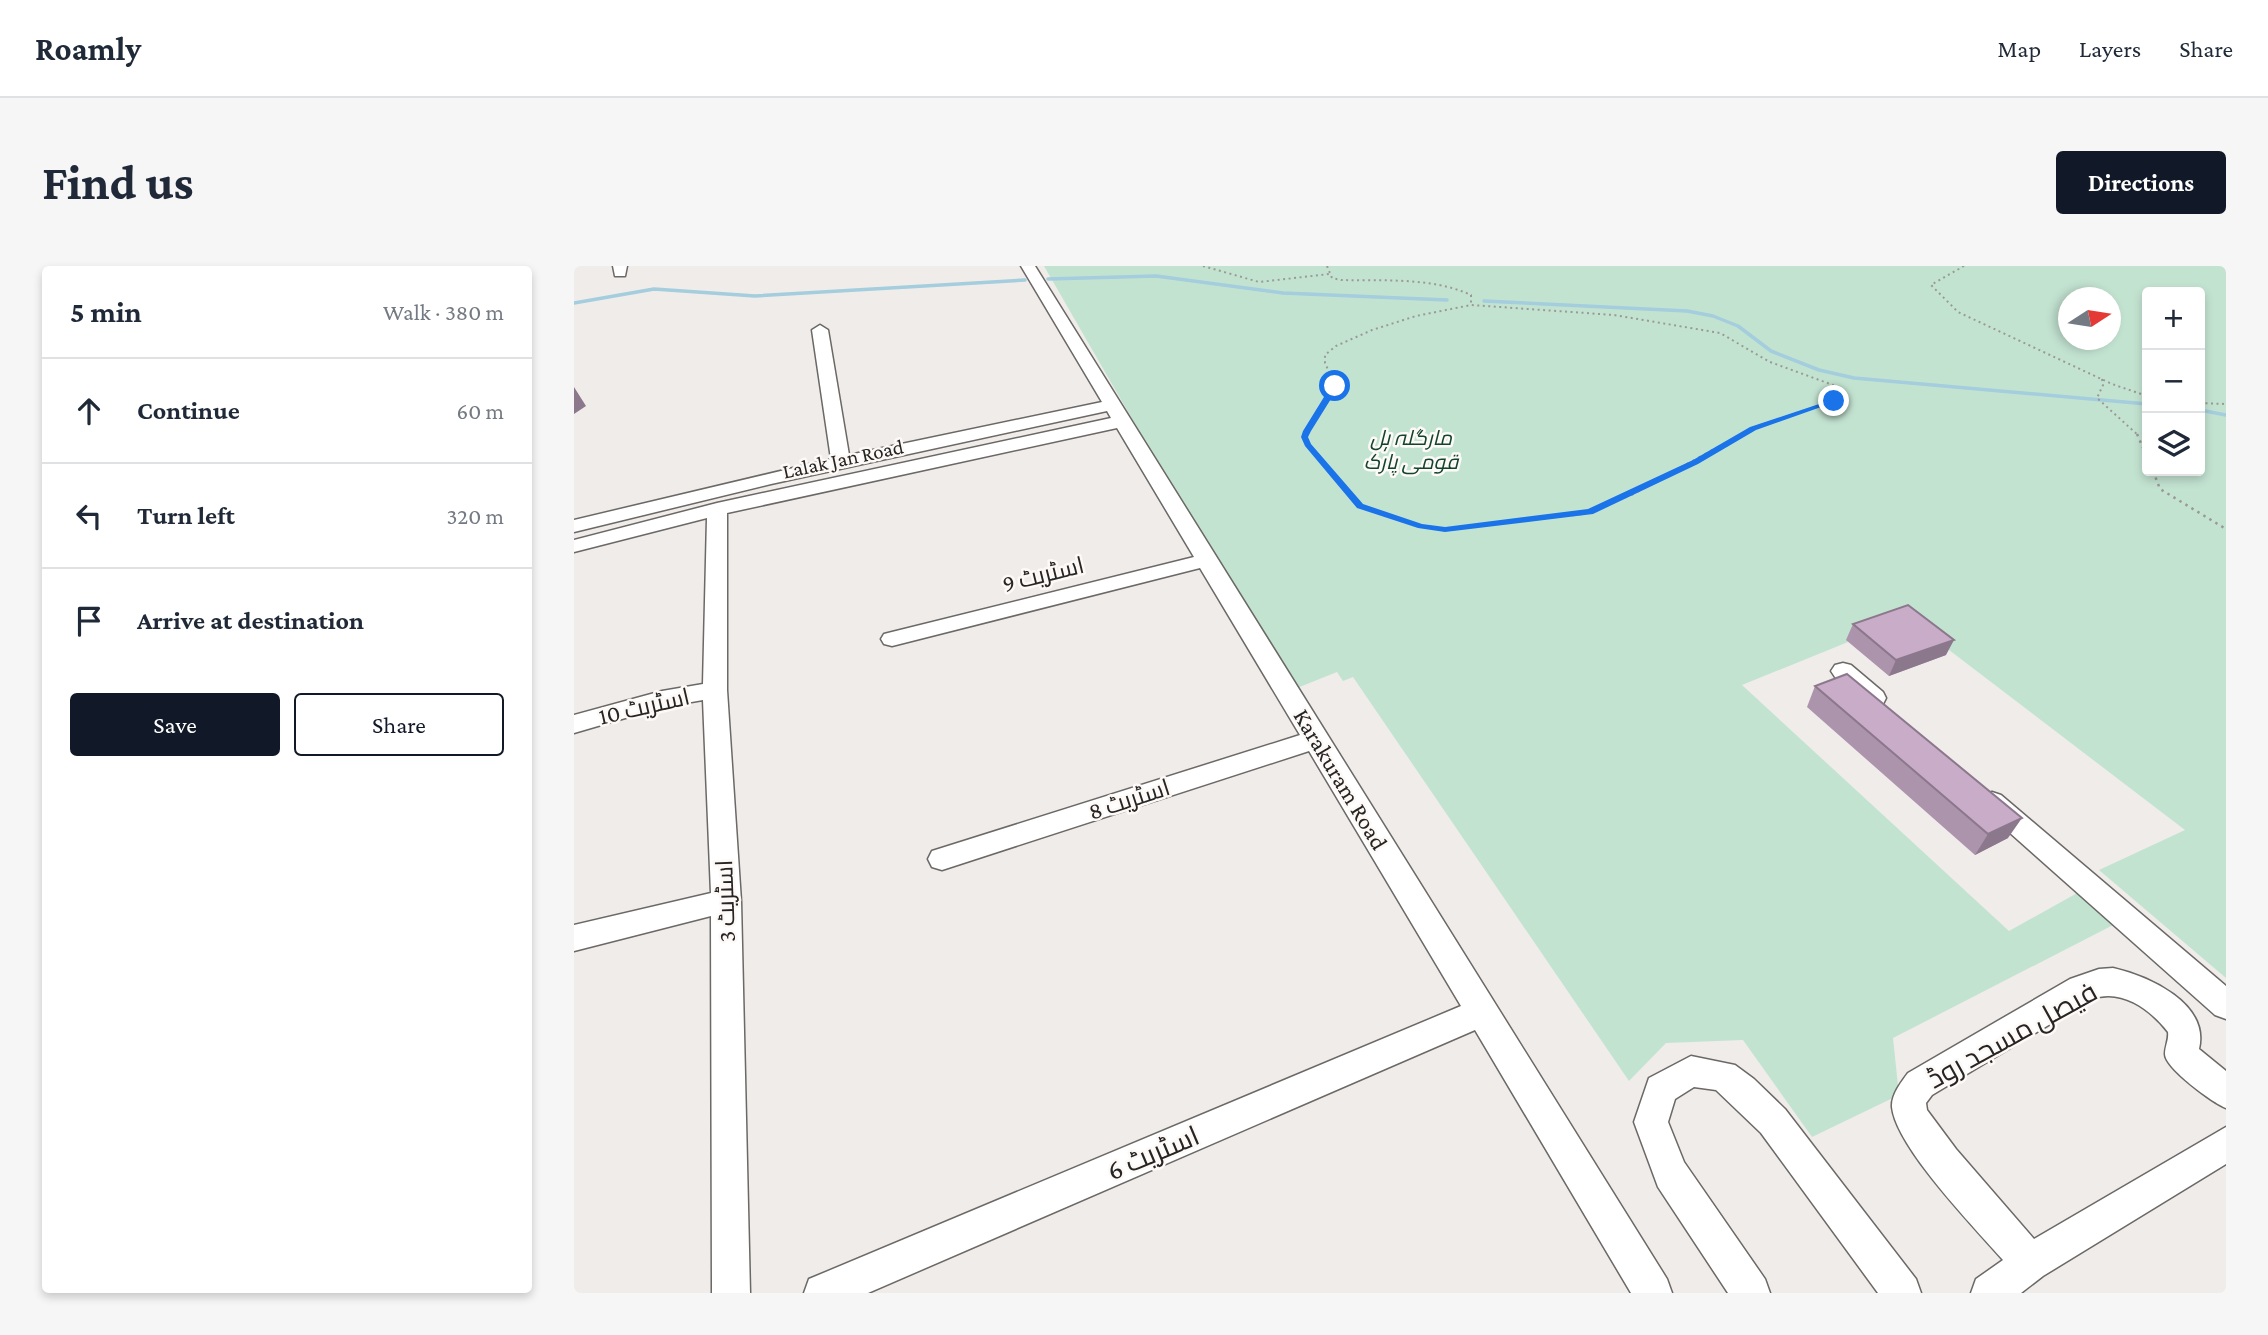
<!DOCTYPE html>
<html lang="en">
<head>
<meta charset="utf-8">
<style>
	:root { --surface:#fff; --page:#f6f6f7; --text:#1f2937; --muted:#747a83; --line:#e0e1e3; --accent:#111827 }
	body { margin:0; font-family:"Crimson Pro",Cairo,serif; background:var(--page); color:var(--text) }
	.controls { position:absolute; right:21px; top:21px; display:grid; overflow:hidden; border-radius:7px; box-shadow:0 4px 10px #0003 }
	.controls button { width:63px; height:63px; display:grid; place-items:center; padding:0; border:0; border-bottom:2px solid var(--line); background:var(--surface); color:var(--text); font:35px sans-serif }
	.compass { position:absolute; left:1484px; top:21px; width:63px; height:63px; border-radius:50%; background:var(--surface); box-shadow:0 4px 10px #0003; rotate:78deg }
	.stop { position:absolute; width:21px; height:21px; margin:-16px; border:5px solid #1a73e8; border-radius:50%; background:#fff }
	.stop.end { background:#1a73e8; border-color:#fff; box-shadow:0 2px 7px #0008 }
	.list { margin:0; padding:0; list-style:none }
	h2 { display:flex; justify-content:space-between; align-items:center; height:91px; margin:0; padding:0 28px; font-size:30px }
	h2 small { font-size:23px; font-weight:400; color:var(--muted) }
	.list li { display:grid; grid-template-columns:46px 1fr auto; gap:21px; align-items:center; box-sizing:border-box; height:105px; padding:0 28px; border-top:2px solid var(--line) }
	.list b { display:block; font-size:26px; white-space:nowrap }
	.list em { font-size:23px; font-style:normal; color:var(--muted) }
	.actions { display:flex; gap:14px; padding:21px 28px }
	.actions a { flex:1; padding:16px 0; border:2px solid var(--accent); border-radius:7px; text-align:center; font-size:24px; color:var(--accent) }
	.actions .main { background:var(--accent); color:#fff }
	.icon { flex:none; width:38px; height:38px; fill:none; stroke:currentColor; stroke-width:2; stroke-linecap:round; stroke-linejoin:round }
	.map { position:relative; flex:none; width:1652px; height:1027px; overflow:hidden; border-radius:7px }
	header { display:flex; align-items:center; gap:42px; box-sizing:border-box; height:98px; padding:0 35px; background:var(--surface); border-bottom:2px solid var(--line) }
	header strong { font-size:33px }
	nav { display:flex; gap:38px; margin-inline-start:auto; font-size:24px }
	.intro { display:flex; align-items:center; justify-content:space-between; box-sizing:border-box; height:168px; padding:0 42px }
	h1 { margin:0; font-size:49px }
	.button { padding:18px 32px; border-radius:7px; background:var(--accent); color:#fff; font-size:24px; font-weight:700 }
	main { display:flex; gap:42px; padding:0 42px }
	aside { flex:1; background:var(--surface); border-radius:7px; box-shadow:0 4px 10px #0003 }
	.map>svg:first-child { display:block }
	.green { fill:#c3e3d1; fill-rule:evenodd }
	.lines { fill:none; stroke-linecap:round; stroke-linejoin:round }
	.stream { stroke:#a4cdde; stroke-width:3.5 }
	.minor-casing { stroke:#6b6866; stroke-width:3 }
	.path-far1 { stroke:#9b9997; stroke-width:2; stroke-dasharray:2 3.5; stroke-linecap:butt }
	.path { stroke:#9b9997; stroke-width:2.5; stroke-dasharray:2.5 4.5; stroke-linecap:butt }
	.minor { fill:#fff; fill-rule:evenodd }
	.wall { fill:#ac94ac }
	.shaded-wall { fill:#8c788c }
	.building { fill:#c8acc8; stroke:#8c788c; stroke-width:2 }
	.route { fill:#1a73e8 }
	.labels { text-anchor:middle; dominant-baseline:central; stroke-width:5; stroke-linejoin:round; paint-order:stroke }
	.far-park-label { font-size:21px; font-style:italic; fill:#12432e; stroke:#fdf9f7 }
	.far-street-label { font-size:21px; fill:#262524; stroke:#fdf9f7 }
	.street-label { font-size:24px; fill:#262524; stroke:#fdf9f7 }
	.near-street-label { font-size:28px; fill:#262524; stroke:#fdf9f7 }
</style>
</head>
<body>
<header>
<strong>Roamly</strong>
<nav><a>Map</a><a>Layers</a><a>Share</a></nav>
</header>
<div class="intro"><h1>Find us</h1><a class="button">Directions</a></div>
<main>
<aside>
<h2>5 min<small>Walk · 380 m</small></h2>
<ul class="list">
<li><svg class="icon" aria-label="ahead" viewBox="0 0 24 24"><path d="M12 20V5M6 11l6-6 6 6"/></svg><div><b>Continue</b></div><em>60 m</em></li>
<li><svg class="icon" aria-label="left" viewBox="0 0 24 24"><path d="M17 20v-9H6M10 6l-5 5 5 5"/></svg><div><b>Turn left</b></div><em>320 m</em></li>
<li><svg class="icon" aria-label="arrive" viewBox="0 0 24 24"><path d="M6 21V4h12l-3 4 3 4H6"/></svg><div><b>Arrive at destination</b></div></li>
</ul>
<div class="actions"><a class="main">Save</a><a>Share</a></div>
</aside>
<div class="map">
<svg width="1652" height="1027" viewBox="0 0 1652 1027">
	<rect width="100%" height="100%" fill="#efecea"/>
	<!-- green -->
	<path class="green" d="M 470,0 L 1652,0 L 1652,712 L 1525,604 L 1611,564 L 1333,352 L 1168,419 L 1435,665 L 1505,626 L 1543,657 L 1319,772 L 1325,829 L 1238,871 L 1169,774 L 1092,777 L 1055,815 L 779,411 L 769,415 L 763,406 L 723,422 L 569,172 ZM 1573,26 L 1626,26 L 1626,205 L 1573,205 ZM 1494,32 L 1536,32 L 1536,74 L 1494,74 Z"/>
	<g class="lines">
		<!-- stream -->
		<path class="stream" d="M 474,13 L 582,10 L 709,27 L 873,34
			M 910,35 L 1113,45 L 1139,50 L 1164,60 L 1197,85 L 1245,104 L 1280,112 L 1573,138
			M 0,37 L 80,23 L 181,30 L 451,14
			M 1626,144 L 1652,149"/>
		<defs>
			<path id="minor" d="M 39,0 L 53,0 L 51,10 L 41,10 Z
				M 447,0 L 461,0 L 1093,1013 L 1098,1027 L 1057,1027 L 901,764 L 294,1027 L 230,1027 L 235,1013 L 887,740 L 735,485 L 368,604 L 358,601 L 354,593 L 358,585 L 726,469 L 626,302 L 318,380 L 310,378 L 307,373 L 310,368 L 318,366 L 620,291 L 543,162 L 153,247 L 153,424 L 167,635 L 176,1027 L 138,1027 L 137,650 L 0,685 L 0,659 L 137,627 L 129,434 L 89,441 L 0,467 L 0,449 L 88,425 L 129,418 L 133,252 L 0,286 L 0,274 L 143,237 L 537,152 L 533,145 L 197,218 L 0,266 L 0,254 L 257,193 L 238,64 L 246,59 L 254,64 L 275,189 L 528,136 Z
				M 1269,397 L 1277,399 L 1309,426 L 1312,432 L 1309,438 C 1289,443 1274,423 1261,411 L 1257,405 L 1261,399 Z
				M 1418,526 L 1427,529 L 1652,720 L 1652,753 L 1641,749 L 1409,543 L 1405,536 L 1409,529 Z
				M 1539,702 C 1574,710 1636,737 1625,783 L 1652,805 L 1652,842 C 1639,837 1591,802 1591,788 C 1591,780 1595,774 1594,766 C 1576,743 1547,722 1518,733 L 1358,829 L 1352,837 L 1353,844 L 1382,883 L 1460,973 L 1652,861 L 1652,898 L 1469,1010 L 1447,1027 L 1397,1027 L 1402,1013 L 1429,994 C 1401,962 1322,881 1318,841 C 1317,829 1328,815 1334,807 L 1496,713 L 1525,703 Z
				M 1117,790 L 1161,799 L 1180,813 L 1211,843 L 1342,1013 L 1347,1027 L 1304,1027 L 1187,867 L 1142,824 L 1120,821 L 1101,833 L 1094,856 L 1110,896 L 1191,1013 L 1196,1027 L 1154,1027 L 1084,921 L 1060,856 L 1075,812 Z"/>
		</defs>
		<!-- minor casing -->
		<use href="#minor" class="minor-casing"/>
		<!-- path-far1 -->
		<path class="path-far1" d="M 629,0 L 685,16 L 755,8
			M 753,0 L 758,12 L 767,14 C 809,15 858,11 897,29 L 897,39
			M 1390,0 L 1357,19 L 1384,46 L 1538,118 L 1573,130
			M 1528,113 L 1529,119 L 1523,132 L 1565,170
			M 1626,137 L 1652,138
			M 732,170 L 761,119 L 751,97 L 751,89 L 762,80 L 798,64 L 842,50 L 897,39 L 1040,49 L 1146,67 L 1196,96 L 1259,119 L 1266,129 L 1260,135 L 1179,162 L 1166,170"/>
		<!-- path -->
		<path class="path" d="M 732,168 L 731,174 L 786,240 L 847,261 L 871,263 L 1007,248 L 1059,228 L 1168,168
			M 1563,168 L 1573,191
			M 1579,205 L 1586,223 L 1652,263"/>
		<!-- minor -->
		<use href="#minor" class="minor"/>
	</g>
	<!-- wall -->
	<path class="wall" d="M 1279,358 L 1372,389 L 1315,410 L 1272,374 Z
		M 1241,420 L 1434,572 L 1401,589 L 1233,441 Z"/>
	<!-- shaded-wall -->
	<path class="shaded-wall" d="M 0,121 L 12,140 L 0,148 Z
		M 1380,374 L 1372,389 L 1315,410 L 1322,394 Z
		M 1448,552 L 1434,572 L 1401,589 L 1414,568 Z"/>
	<!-- building -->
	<path class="building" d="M 1334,339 L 1380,374 L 1322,394 L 1279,358 Z
		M 1273,408 L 1448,552 L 1414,568 L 1241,420 Z"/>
	<!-- route -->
	<path class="route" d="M 758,118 L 765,120 L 737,165 L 734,171 L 737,178 L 789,238 L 848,258 L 871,261 L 1014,243 L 1119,194 L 1176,161 L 1257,134 L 1264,135 L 1182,164 L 1124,198 L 1019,248 L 871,266 L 844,262 L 783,242 L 731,180 L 727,171 L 729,165 Z"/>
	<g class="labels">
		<!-- far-park labels -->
		<g class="far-park-label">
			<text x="837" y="172">مارگلہ ہل<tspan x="837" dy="24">قومی پارک</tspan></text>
		</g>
		<!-- far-street labels -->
		<g class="far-street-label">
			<text transform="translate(269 193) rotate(-12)">Lalak Jan Road</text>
		</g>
		<!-- street labels -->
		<g class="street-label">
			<text transform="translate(469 308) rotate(-14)">اسٹریٹ 9</text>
			<text transform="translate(70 440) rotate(-13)">اسٹریٹ 10</text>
			<text transform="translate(767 513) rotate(59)">Karakuram Road</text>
			<text transform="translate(555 533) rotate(-18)">اسٹریٹ 8</text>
			<text transform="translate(151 635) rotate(-92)">اسٹریٹ 3</text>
		</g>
		<!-- near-street labels -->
		<g class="near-street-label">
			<text transform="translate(1438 769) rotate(-29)">فیصل مسجد روڈ</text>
			<text transform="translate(579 887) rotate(-23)">اسٹریٹ 6</text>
		</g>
	</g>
</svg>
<div class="controls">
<button>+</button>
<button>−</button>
<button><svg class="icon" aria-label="layers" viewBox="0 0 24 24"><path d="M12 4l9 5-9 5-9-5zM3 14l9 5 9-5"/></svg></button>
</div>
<svg class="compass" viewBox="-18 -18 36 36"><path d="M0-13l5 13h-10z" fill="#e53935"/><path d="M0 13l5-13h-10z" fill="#747a83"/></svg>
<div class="stop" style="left:761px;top:120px"></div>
<div class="stop end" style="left:1260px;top:135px"></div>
</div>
</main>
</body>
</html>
